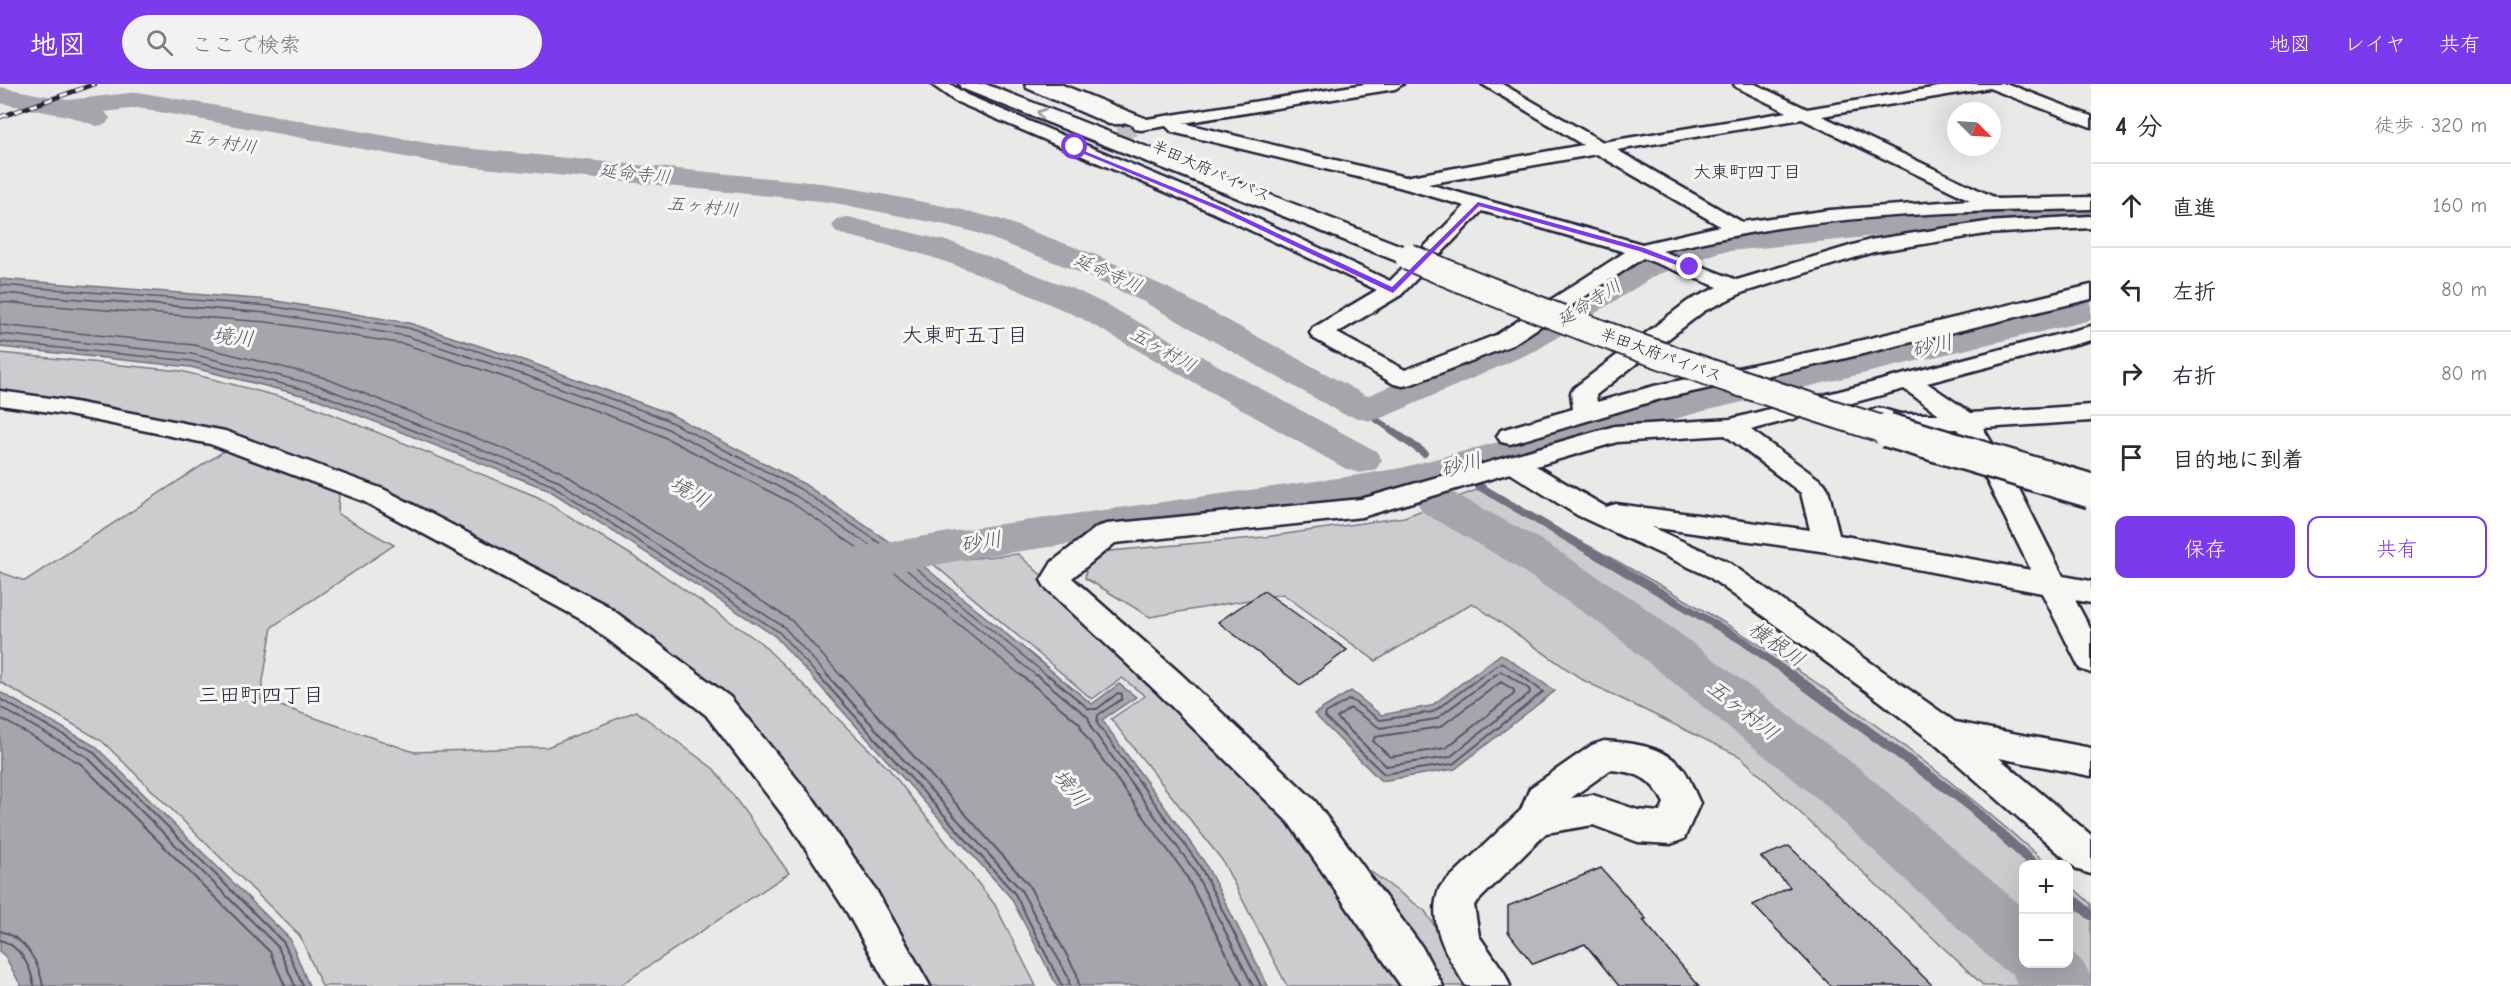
<!DOCTYPE html>
<html lang="ja">
<head>
<meta charset="utf-8">
<style>
	:root { --surface:#fff; --page:#f2f2f3; --text:#2b2b33; --muted:#7c7c81; --line:#e1e1e2; --accent:#7c3aed }
	body { margin:0; font-family:"Comic Neue","Klee One",sans-serif; background:var(--page); color:var(--text) }
	.controls { position:absolute; right:18px; bottom:18px; display:grid; overflow:hidden; border-radius:12px; box-shadow:0 6px 24px #0002 }
	.controls button { width:54px; height:54px; display:grid; place-items:center; padding:0; border:0; border-bottom:2px solid var(--line); background:var(--surface); color:var(--text); font:30px sans-serif }
	.compass { position:absolute; left:1947px; top:18px; width:54px; height:54px; border-radius:50%; background:var(--surface); box-shadow:0 6px 24px #0002; rotate:114deg }
	.stop { position:absolute; width:18px; height:18px; margin:-14px; border:4px solid #7c3aed; border-radius:50%; background:#fff }
	.stop.end { background:#7c3aed; border-color:#fff; box-shadow:0 2px 6px #0008 }
	.list { margin:0; padding:0; list-style:none }
	h2 { display:flex; justify-content:space-between; align-items:center; height:78px; margin:0; padding:0 24px; font-size:26px }
	h2 small { font-size:20px; font-weight:400; color:var(--muted) }
	.list li { display:grid; grid-template-columns:39px 1fr auto; gap:18px; align-items:center; box-sizing:border-box; height:84px; padding:0 24px; border-top:2px solid var(--line) }
	.list b { display:block; font-size:22px; white-space:nowrap }
	.list em { font-size:20px; font-style:normal; color:var(--muted) }
	.actions { display:flex; gap:12px; padding:18px 24px }
	.actions a { flex:1; padding:14px 0; border:2px solid var(--accent); border-radius:12px; text-align:center; font-size:21px; color:var(--accent) }
	.actions .main { background:var(--accent); color:#fff }
	.icon { flex:none; width:33px; height:33px; fill:none; stroke:currentColor; stroke-width:2; stroke-linecap:round; stroke-linejoin:round }
	.map { position:relative; flex:none; width:2091px; height:902px; overflow:hidden }
	header { display:flex; align-items:center; gap:36px; box-sizing:border-box; height:84px; padding:0 30px; background:var(--accent); color:#fff }
	header strong { font-size:28px }
	nav { display:flex; gap:33px; margin-inline-start:auto; font-size:21px }
	.search { width:420px; height:54px; background:var(--page); display:flex; align-items:center; gap:15px; box-sizing:border-box; padding:0 21px; border-radius:33px; color:var(--muted); font-size:22px }
	main { display:flex }
	aside { flex:1; background:var(--surface) }
	.map>svg:first-child { display:block }
	.green { fill:#ccccce; stroke:#777784; stroke-width:1.5 }
	.water { fill:#a5a5ac; stroke:#71717f; stroke-width:1.5 }
	.lines { fill:none; stroke-linecap:round; stroke-linejoin:round }
	.shore-far1 { stroke:#565668; stroke-width:1.5 }
	.shore { stroke:#565668; stroke-width:2 }
	.stream-far2 { stroke:#71717f; stroke-width:6 }
	.stream-far1 { stroke:#71717f; stroke-width:8 }
	.stream { stroke:#71717f; stroke-width:10 }
	.river { fill:#a5a5ac; fill-rule:evenodd }
	.building { fill:#b8b8bc; stroke:#22223b; stroke-width:1.5 }
	.minor-tunnel { stroke:#c1c1c5; stroke-width:18; stroke-dasharray:18 9; stroke-linecap:butt }
	.minor-casing { stroke:#22223b; stroke-width:5 }
	.highway-casing { stroke:#22223b; stroke-width:5 }
	.minor { fill:#f6f6f2; fill-rule:evenodd }
	.highway { fill:#f6f6f2; fill-rule:evenodd }
	.rail-casing { stroke:#22223b; stroke-width:4.5 }
	.rail { stroke:#f6f6f2; stroke-width:3; stroke-dasharray:8; stroke-linecap:butt }
	.highway-bridge-far1-casing { stroke:#22223b; stroke-width:30; stroke-linecap:butt }
	.highway-bridge-casing { stroke:#22223b; stroke-width:38; stroke-linecap:butt }
	.highway-bridge-far1 { stroke:#f6f6f2; stroke-width:26 }
	.highway-bridge { stroke:#f6f6f2; stroke-width:33 }
	.oneway { stroke:#9797a0 }
	.route { fill:#7c3aed }
	.labels { text-anchor:middle; dominant-baseline:central; stroke-width:6; stroke-linejoin:round; paint-order:stroke }
	.far-street-label { font-size:16px; fill:#22223b; stroke:#f6f6f2 }
	.far-water-label { font-size:18px; font-style:italic; fill:#565668; stroke:#f6f6f2 }
	.far-neighbourhood-label { font-size:18px; fill:#22223b; stroke:#f6f6f2 }
	.neighbourhood-label { font-size:21px; fill:#22223b; stroke:#f6f6f2 }
	.water-label { font-size:21px; font-style:italic; fill:#565668; stroke:#f6f6f2 }
</style>
</head>
<body>
<header>
<strong>地図</strong>
<div class="search"><svg class="icon" aria-label="search" viewBox="0 0 24 24"><circle cx="10" cy="10" r="6"/><path d="M15 15l6 6"/></svg>ここで検索</div>
<nav><a>地図</a><a>レイヤ</a><a>共有</a></nav>
</header>
<main>
<div class="map">
<svg width="2091" height="902" viewBox="0 0 2091 902">
	<rect width="100%" height="100%" fill="#e9e9e7"/>
	<filter id="ink" filterUnits="userSpaceOnUse"><feTurbulence type="fractalNoise" baseFrequency=".0167" numOctaves="2"/><feDisplacementMap in="SourceGraphic" scale="12" xChannelSelector="R" yChannelSelector="G"/><feConvolveMatrix kernelMatrix="1 2 1 2 8 2 1 2 1" color-interpolation-filters="sRGB"/></filter>
	<g filter="url(#ink)">
		<!-- green -->
		<path class="green" d="M 0,269 L 181,287 L 304,319 L 538,413 L 657,487 L 761,559 L 889,685 L 995,821 L 1036,902 L 927,902 L 727,616 L 383,405 L 224,347 L 75,316 L 0,307 Z
			M 224,367 L 339,406 L 338,430 L 394,461 L 272,543 L 260,615 L 414,668 L 547,663 L 636,627 L 714,685 L 789,789 L 619,902 L 322,902 L 300,852 L 102,657 L 0,598 L 0,488 L 25,497 Z
			M 1482,404 C 1577,456 1675,506 1766,565 C 1865,630 1960,701 2047,780 L 2024,780 L 2024,880 L 2068,880 L 2069,800 L 2091,820 L 2091,902 L 1984,902 L 1741,673 L 1583,596 L 1472,519 L 1376,577 L 1283,510 L 1150,533 L 1085,494 L 1088,469 L 1265,453 L 1404,433 Z
			M 1018,470 L 1118,560 L 1295,730 L 1411,902 L 1287,902 L 1222,776 L 1111,635 L 1145,612 L 1122,594 L 1092,615 L 931,478 Z
			M 1341,766 L 1425,827 L 1474,902 L 1434,902 Z"/>
		<!-- water -->
		<path class="water" d="M 0,195 L 270,216 L 409,239 L 532,279 L 668,329 L 804,400 L 916,476 L 1092,620 L 1119,600 L 1136,613 L 1102,636 L 1205,779 L 1268,902 L 1057,902 L 1011,814 L 775,552 L 549,406 L 317,315 L 190,283 L 0,263 Z
			M 1501,570 L 1555,607 L 1455,685 L 1381,697 L 1314,630 L 1351,607 L 1381,631 L 1431,622 Z
			M 0,608 L 95,662 L 290,855 L 309,902 L 21,902 L 5,872 L 0,868 Z"/>
		<g class="lines">
			<!-- shore-far1 -->
			<path class="shore-far1" d="M 0,201 L 269,222 L 408,244 L 531,285 L 665,335 L 800,405 L 912,481 L 1049,593
				M 0,209 L 268,229 L 406,252 L 528,292 L 662,342 L 796,412 L 908,487 L 1038,593
				M 0,218 L 267,238 L 404,260 L 525,300 L 658,350 L 792,419 L 902,494 L 1023,593
				M 0,241 L 194,261 L 322,293 L 560,387 L 791,536 L 842,593
				M 0,250 L 192,270 L 320,302 L 555,395 L 784,543 L 829,593
				M 0,258 L 191,277 L 318,309 L 552,401 L 779,548 L 819,593
				M 1481,593 L 1501,578 L 1523,593
				M 1493,593 L 1501,587 L 1510,593"/>
			<!-- shore -->
			<path class="shore" d="M 818,591 L 1015,810 L 1062,902
				M 827,591 L 1021,806 L 1068,893 L 1070,902
				M 841,591 L 1028,800 L 1077,890 L 1079,902
				M 1021,591 L 1079,639 L 1084,650 L 1186,791 L 1243,902
				M 1037,591 L 1088,633 L 1092,645 L 1194,786 L 1253,902
				M 1048,591 L 1089,625 L 1097,625 L 1118,609 L 1122,610 L 1122,615 L 1098,631 L 1097,639 L 1200,782 L 1261,902
				M 1483,591 L 1433,628 L 1380,636 L 1350,615 L 1326,629 L 1325,633 L 1384,690 L 1453,680 L 1543,608 L 1521,591
				M 1495,591 L 1436,635 L 1380,644 L 1350,624 L 1337,634 L 1386,682 L 1450,673 L 1530,609 L 1529,605 L 1508,591
				M 1501,598 L 1514,606 L 1514,610 L 1446,664 L 1390,673 L 1373,657 L 1375,653 L 1440,643 Z
				M 0,615 L 92,667 L 284,859 L 303,902
				M 0,623 L 87,673 L 278,863 L 295,902
				M 0,634 L 81,680 L 270,868 L 285,902
				M 0,847 C 25,853 39,878 43,902
				M 0,856 C 20,861 31,883 34,902"/>
			<!-- stream-far2 -->
			<path class="stream-far2" d="M 1357,322 L 1394,348"/>
			<!-- stream-far1 -->
			<path class="stream-far1" d="M 1391,346 L 1424,369
				M 1477,401 L 1745,558 L 1793,593"/>
			<!-- stream -->
			<path class="stream" d="M 1791,591 L 1964,717 L 2034,780
				M 2068,811 L 2091,831"/>
			<!-- river -->
			<path class="river" d="M 0,3 L 68,16 L 138,8 L 444,62 L 830,100 L 954,124 L 999,135 L 1096,171 L 1168,204 L 1367,312 L 1511,250 L 1632,177 L 1704,152 L 1985,123 L 2091,116 L 2091,134 L 1985,141 L 1720,168 L 1656,191 L 1537,266 L 1384,333 L 1370,337 L 1343,330 L 1144,218 L 1072,185 L 977,149 L 951,142 L 830,118 L 444,80 L 138,24 L 105,28 L 110,34 L 106,40 L 97,42 L 71,33 L 0,19 Z
				M 848,133 L 954,159 L 1076,206 L 1105,220 L 1376,367 L 1382,376 L 1376,385 L 1361,389 L 1346,385 L 1081,234 C 1032,212 982,189 931,173 C 900,163 868,157 837,149 L 832,142 L 837,135 Z
				M 2091,214 L 2091,236 L 1700,328 L 1401,411 L 1359,419 L 979,473 L 847,497 L 831,492 L 824,481 L 831,470 L 847,465 L 979,443 L 1359,391 L 1401,384 L 1690,307 Z
				M 1439,405 L 1454,409 L 1541,456 L 1636,517 L 1859,684 L 2024,824 L 2024,880 L 2068,880 L 2068,864 C 2081,876 2091,884 2091,902 L 2018,902 L 2012,889 L 2002,885 L 1819,716 L 1602,541 L 1509,478 L 1424,429 L 1417,419 L 1424,409 Z"/>
		</g>
		<!-- building -->
		<path class="building" d="M 1264,507 L 1347,566 L 1300,601 L 1218,538 Z
			M 1789,762 L 1933,902 L 1831,902 L 1753,821 L 1790,803 L 1761,773 Z
			M 1601,784 L 1646,835 L 1643,836 L 1699,902 L 1619,902 L 1585,860 L 1533,880 L 1508,848 L 1508,822 Z"/>
		<g class="lines">
			<!-- minor-tunnel -->
			<path class="minor-tunnel" d="M 1092,56 L 1141,41"/>
			<defs>
				<path id="minor" d="M 931,0 L 950,0 L 967,11 L 1228,121 L 1390,197 L 1465,122 L 1399,103 L 1172,48 L 1166,42 L 1141,46 L 1135,45 L 1132,41 L 1085,24 L 1041,3 L 1039,0 L 1060,0 L 1147,35 L 1365,0 L 1403,0 L 1395,5 L 1183,39 L 1405,93 L 1583,61 L 1482,0 L 1502,0 L 1603,58 L 1787,28 L 1736,3 L 1734,0 L 1755,0 L 1807,25 L 1956,0 L 2008,0 L 2091,32 L 2091,43 L 1989,4 L 1822,32 L 1998,115 L 2091,113 L 2091,125 C 1986,127 1881,129 1778,144 C 1739,150 1700,159 1662,167 L 1737,196 L 1870,156 L 1986,138 L 2091,132 L 2091,144 L 1986,150 L 1873,168 L 1744,208 L 1704,227 L 1596,311 L 1597,318 L 1654,302 L 1825,265 L 2091,201 L 2091,215 L 1825,279 L 1660,315 L 1510,360 L 1501,358 L 1497,352 L 1501,346 L 1573,325 L 1571,309 L 1574,304 L 1688,217 L 1718,203 L 1643,174 L 1512,261 L 1412,300 L 1403,302 L 1394,300 L 1313,254 L 1310,249 L 1313,244 L 1377,206 L 1214,129 L 955,17 ZM 1802,35 L 1970,116 L 1830,126 L 1742,138 L 1617,66 ZM 1597,70 L 1720,142 L 1642,160 L 1428,100 ZM 1482,127 L 1625,168 L 1496,251 L 1405,286 L 1337,249 L 1401,211 Z
					M 2091,242 L 2091,256 L 1927,299 L 1971,329 L 2091,321 L 2091,337 L 1983,344 L 2016,399 L 2063,492 L 2091,497 L 2091,519 L 2075,516 L 2091,546 L 2091,589 L 2080,585 L 2042,509 L 1827,468 L 1651,443 L 1728,478 L 1955,638 L 2091,664 L 2091,692 L 1999,674 L 2091,751 L 2091,790 L 2078,786 L 1935,660 L 1880,617 L 1708,492 L 1577,431 L 1510,389 L 1362,433 L 1115,459 L 1072,494 L 1182,591 L 1315,717 L 1422,863 L 1443,902 L 1401,902 L 1289,739 L 1158,609 L 1045,503 L 1041,496 L 1052,478 L 1097,443 L 1107,440 L 1361,415 L 1615,342 L 1731,335 ZM 1904,305 L 1939,330 L 1900,330 L 1879,324 L 1870,327 L 1866,332 C 1880,352 1936,345 1958,345 L 1988,399 L 2031,486 L 1839,451 L 1828,405 L 1824,399 L 1751,346 ZM 1725,351 L 1801,409 L 1810,446 L 1616,420 L 1606,423 L 1536,382 L 1617,358 Z
					M 0,307 L 64,316 L 225,347 L 383,405 L 606,521 L 730,613 L 815,717 L 876,806 L 930,902 L 888,902 L 848,830 L 789,739 L 706,631 L 584,537 L 363,417 L 210,360 L 64,330 L 0,321 Z
					M 1604,657 C 1631,659 1659,661 1680,681 C 1689,690 1694,708 1700,719 L 1684,755 L 1671,760 L 1638,758 L 1593,741 L 1546,749 L 1474,821 L 1479,852 L 1504,888 L 1510,902 L 1466,902 C 1448,874 1425,837 1440,803 L 1521,726 L 1530,704 L 1592,661 ZM 1610,686 C 1638,688 1651,694 1664,719 L 1660,728 L 1638,726 L 1593,711 L 1571,714 Z"/>
				<path id="highway" d="M 959,0 L 985,0 L 1417,168 L 1420,173 L 1417,178 L 1408,180 L 1399,178 L 961,4 Z
					M 1025,0 L 1050,0 L 1123,32 L 1126,36 L 1123,40 L 1109,40 L 1027,4 Z"/>
			</defs>
			<!-- minor casing -->
			<use href="#minor" class="minor-casing"/>
			<!-- highway casing -->
			<use href="#highway" class="highway-casing"/>
			<!-- minor -->
			<use href="#minor" class="minor"/>
			<!-- highway -->
			<use href="#highway" class="highway"/>
			<defs>
				<path id="rail" d="M 0,33 L 95,0"/>
			</defs>
			<!-- rail casing -->
			<use href="#rail" class="rail-casing"/>
			<!-- rail -->
			<use href="#rail" class="rail"/>
			<defs>
				<path id="highway-bridge-far1" d="M 1408,173 C 1566,240 1727,297 1891,348"/>
				<path id="highway-bridge" d="M 1887,346 L 2091,407"/>
			</defs>
			<!-- highway-bridge-far1 casing -->
			<use href="#highway-bridge-far1" class="highway-bridge-far1-casing"/>
			<!-- highway-bridge casing -->
			<use href="#highway-bridge" class="highway-bridge-casing"/>
			<!-- highway-bridge-far1 -->
			<use href="#highway-bridge-far1" class="highway-bridge-far1"/>
			<!-- highway-bridge -->
			<use href="#highway-bridge" class="highway-bridge"/>
		</g>
		<!-- one-way arrows -->
		<defs><path id="oneway-chevron" d="M-2-3.5L2.5 0L-2 3.5" fill="none" stroke-width="1.6" stroke-linecap="round" stroke-linejoin="round" transform="scale(1.5)"/></defs>
		<use class="oneway" href="#oneway-chevron" transform="translate(1041 29) rotate(-159)"/>
	</g>
	<!-- route -->
	<path class="route" d="M 1072,62 L 1224,124 L 1392,203 L 1478,118 L 1644,164 L 1693,183 L 1687,185 L 1639,167 L 1479,122 L 1393,209 L 1219,126 L 1072,65 Z"/>
	<g class="labels">
		<!-- far-street labels -->
		<g class="far-street-label">
			<text transform="translate(1211 87) rotate(24)">半田大府パイパス</text>
			<text transform="translate(1661 271) rotate(20)">半田大府パイパス</text>
		</g>
		<!-- far-water labels -->
		<g class="far-water-label">
			<text transform="translate(221 58) rotate(10)">五ヶ村川</text>
			<text transform="translate(635 90) rotate(6)">延命寺川</text>
			<text transform="translate(703 123) rotate(6)">五ヶ村川</text>
			<text transform="translate(1108 189) rotate(24)">延命寺川</text>
			<text transform="translate(1589 219) rotate(-32)">延命寺川</text>
			<text transform="translate(1163 266) rotate(29)">五ヶ村川</text>
		</g>
		<!-- far-neighbourhood labels -->
		<g class="far-neighbourhood-label">
			<text x="1747" y="88">大東町四丁目</text>
		</g>
		<!-- neighbourhood labels -->
		<g class="neighbourhood-label">
			<text x="965" y="251">大東町五丁目</text>
			<text x="261" y="611">三田町四丁目</text>
		</g>
		<!-- water labels -->
		<g class="water-label">
			<text transform="translate(233 253) rotate(6)">境川</text>
			<text transform="translate(1932 262) rotate(-13)">砂川</text>
			<text transform="translate(1461 381) rotate(-15)">砂川</text>
			<text transform="translate(690 408) rotate(30)">境川</text>
			<text transform="translate(981 458) rotate(-9)">砂川</text>
			<text transform="translate(1777 560) rotate(35)">横根川</text>
			<text transform="translate(1743 626) rotate(38)">五ヶ村川</text>
			<text transform="translate(1071 704) rotate(51)">境川</text>
		</g>
	</g>
</svg>
<div class="controls">
<button>+</button>
<button>−</button>
</div>
<svg class="compass" viewBox="-18 -18 36 36"><path d="M0-13l5 13h-10z" fill="#e53935"/><path d="M0 13l5-13h-10z" fill="#7c7c81"/></svg>
<div class="stop" style="left:1075px;top:63px"></div>
<div class="stop end" style="left:1690px;top:183px"></div>
</div>
<aside>
<h2>4 分<small>徒歩 · 320 m</small></h2>
<ul class="list">
<li><svg class="icon" aria-label="ahead" viewBox="0 0 24 24"><path d="M12 20V5M6 11l6-6 6 6"/></svg><div><b>直進</b></div><em>160 m</em></li>
<li><svg class="icon" aria-label="left" viewBox="0 0 24 24"><path d="M17 20v-9H6M10 6l-5 5 5 5"/></svg><div><b>左折</b></div><em>80 m</em></li>
<li><svg class="icon" aria-label="right" viewBox="0 0 24 24"><path d="M7 20v-9h11M14 6l5 5-5 5"/></svg><div><b>右折</b></div><em>80 m</em></li>
<li><svg class="icon" aria-label="arrive" viewBox="0 0 24 24"><path d="M6 21V4h12l-3 4 3 4H6"/></svg><div><b>目的地に到着</b></div></li>
</ul>
<div class="actions"><a class="main">保存</a><a>共有</a></div>
</aside>
</main>
</body>
</html>
